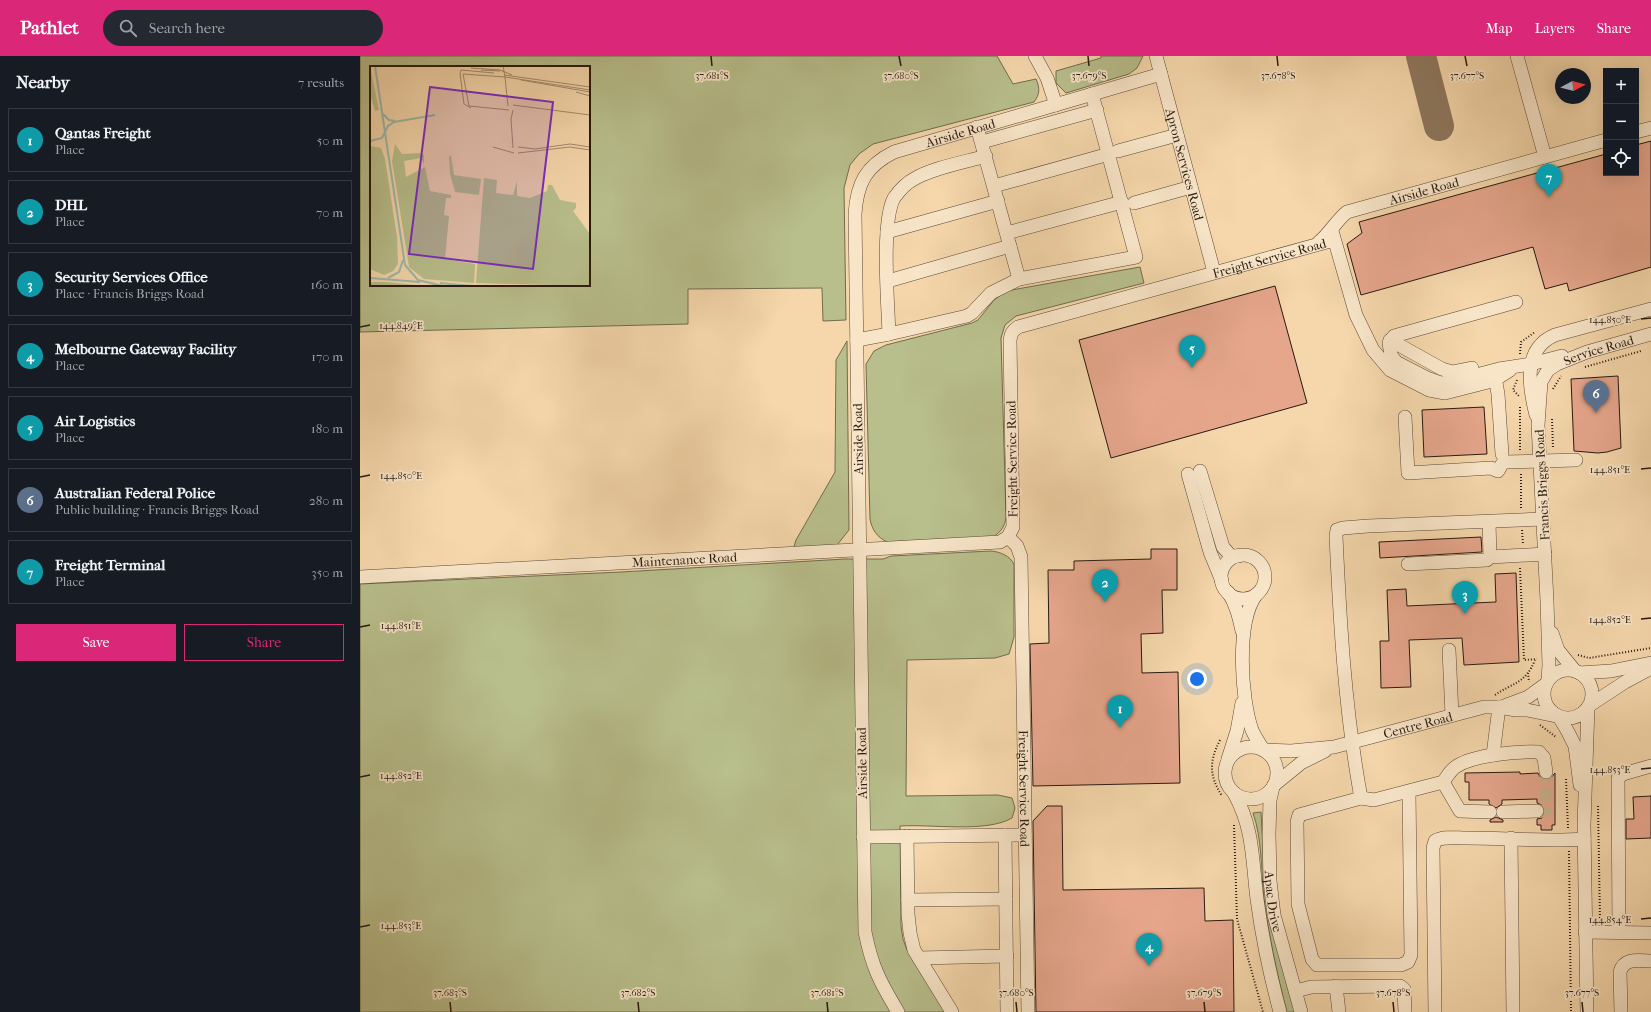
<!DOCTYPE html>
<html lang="en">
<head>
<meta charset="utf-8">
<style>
	:root { --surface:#171b24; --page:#242831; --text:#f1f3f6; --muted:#9ea1a6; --line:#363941; --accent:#db2777 }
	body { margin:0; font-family:"IM FELL French Canon",serif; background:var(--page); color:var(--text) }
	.controls { position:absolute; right:12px; top:12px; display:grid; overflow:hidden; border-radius:0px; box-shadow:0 4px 16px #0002 }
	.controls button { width:36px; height:36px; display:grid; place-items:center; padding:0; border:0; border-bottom:1px solid var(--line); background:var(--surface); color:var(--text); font:20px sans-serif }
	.compass { position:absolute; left:1195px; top:12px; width:36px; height:36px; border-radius:50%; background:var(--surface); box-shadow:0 4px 16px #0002; rotate:83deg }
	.you { position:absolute; left:837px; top:623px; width:14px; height:14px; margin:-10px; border:3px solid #fff; border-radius:50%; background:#1a73e8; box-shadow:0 0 0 6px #1a73e833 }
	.badge { display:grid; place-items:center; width:26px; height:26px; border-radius:50%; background:var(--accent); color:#fff; font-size:13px; font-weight:700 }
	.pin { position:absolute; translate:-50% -33px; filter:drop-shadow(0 1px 2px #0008) }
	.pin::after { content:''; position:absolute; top:21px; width:14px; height:12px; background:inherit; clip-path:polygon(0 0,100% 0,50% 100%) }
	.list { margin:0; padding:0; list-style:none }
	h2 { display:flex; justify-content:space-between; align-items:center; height:52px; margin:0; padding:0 16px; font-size:17px }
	h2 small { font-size:13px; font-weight:400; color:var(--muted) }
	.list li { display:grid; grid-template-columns:26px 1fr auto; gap:12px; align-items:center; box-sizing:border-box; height:64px; margin:0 8px 8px; padding:0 8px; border:1px solid var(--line); border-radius:0px }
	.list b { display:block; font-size:15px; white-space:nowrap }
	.list p { margin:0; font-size:13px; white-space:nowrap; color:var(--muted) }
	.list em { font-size:13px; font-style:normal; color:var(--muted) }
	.actions { display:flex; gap:8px; padding:12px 16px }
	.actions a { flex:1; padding:9px 0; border:1px solid var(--accent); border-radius:0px; text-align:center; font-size:14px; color:var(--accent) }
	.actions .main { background:var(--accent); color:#fff }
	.icon { flex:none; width:22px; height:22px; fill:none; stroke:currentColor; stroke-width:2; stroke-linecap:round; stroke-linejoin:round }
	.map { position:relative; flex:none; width:1291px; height:956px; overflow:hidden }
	header { display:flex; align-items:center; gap:24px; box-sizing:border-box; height:56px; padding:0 20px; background:var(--accent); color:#fff }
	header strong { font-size:19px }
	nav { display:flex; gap:22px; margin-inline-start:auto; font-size:14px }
	.search { width:280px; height:36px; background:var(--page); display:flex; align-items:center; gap:10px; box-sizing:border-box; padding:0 14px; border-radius:22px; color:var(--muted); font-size:15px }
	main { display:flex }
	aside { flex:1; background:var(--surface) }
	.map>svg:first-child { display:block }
	.green { fill:#b8bf8c; stroke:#706c4e; fill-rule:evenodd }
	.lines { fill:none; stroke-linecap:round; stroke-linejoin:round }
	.taxiway { stroke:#8e785e; stroke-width:30 }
	.building { fill:#e6a68c; stroke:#281910 }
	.minor-tunnel { stroke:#ccb18c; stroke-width:13; stroke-dasharray:13 6; stroke-linecap:butt }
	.minor-casing { stroke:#5b4837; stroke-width:14 }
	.path { stroke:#281910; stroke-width:2; stroke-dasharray:1 2; stroke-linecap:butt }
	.minor { stroke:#f8e5c8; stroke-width:13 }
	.ticks { fill:none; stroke:#281910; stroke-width:1.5 }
	.labels { text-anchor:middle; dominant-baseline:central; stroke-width:3.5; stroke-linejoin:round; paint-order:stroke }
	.street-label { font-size:13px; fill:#281910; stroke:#f8e5c8 }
	.inset-river { fill:none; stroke:#9cb9ab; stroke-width:2 }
	.inset-road { fill:none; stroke:#a38b6d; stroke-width:1 }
	.view { fill:#7b2cbf; fill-opacity:0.15; stroke:#7b2cbf; stroke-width:2 }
	.inset-edge { fill:none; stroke:#281910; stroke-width:2 }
	.ticks-label { font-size:10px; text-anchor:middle; fill:#281910; stroke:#f8e5c8; stroke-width:3.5; stroke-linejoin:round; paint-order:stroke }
</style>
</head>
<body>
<header>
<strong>Pathlet</strong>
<div class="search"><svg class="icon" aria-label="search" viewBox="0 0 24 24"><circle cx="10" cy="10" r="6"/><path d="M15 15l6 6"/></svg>Search here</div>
<nav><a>Map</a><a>Layers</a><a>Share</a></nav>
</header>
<main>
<aside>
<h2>Nearby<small>7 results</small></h2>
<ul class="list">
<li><span class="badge" style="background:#0f9aa8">1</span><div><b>Qantas Freight</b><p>Place</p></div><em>50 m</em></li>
<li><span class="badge" style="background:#0f9aa8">2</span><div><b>DHL</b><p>Place</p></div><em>70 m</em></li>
<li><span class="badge" style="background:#0f9aa8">3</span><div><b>Security Services Office</b><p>Place · Francis Briggs Road</p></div><em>160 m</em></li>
<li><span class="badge" style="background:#0f9aa8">4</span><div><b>Melbourne Gateway Facility</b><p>Place</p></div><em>170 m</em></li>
<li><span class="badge" style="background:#0f9aa8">5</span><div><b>Air Logistics</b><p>Place</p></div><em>180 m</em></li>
<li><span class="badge" style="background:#5c6f8a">6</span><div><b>Australian Federal Police</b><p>Public building · Francis Briggs Road</p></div><em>280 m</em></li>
<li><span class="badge" style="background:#0f9aa8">7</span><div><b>Freight Terminal</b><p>Place</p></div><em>350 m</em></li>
</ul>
<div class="actions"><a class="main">Save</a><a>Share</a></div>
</aside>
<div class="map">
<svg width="1291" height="956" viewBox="0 0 1291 956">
	<rect width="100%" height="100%" fill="#f5d7ab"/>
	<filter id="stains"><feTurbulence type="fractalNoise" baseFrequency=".005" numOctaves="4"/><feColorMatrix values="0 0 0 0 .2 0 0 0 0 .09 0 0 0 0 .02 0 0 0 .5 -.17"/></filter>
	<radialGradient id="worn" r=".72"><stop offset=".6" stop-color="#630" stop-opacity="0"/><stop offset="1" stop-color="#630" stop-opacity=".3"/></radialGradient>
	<!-- green -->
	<path class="green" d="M 0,0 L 637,0 L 653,28 L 676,23 C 680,32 680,38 674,46 L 513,88 L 499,98 L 490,109 L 484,132 L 486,264 L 463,265 L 462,232 L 328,233 L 328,268 L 0,276 ZM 11,11 L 229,11 L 229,229 L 11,229 Z
		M 741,0 L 783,0 L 777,12 L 769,18 L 706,37 L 696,27 L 696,15 L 741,2 Z
		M 780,211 L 784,227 L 656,260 L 645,269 L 641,282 L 646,461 C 645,470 641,476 633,481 L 527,486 C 517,481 512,474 510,463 L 506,308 L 514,295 L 526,289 L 612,267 L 618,264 L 634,244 L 646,235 Z
		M 487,285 L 489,474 L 477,489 L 436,495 L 434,491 L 436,484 L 475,416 L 476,304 Z
		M 631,495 C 641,496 650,500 654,508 L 654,581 L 649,598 L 635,602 L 547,604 L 546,740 L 638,739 L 652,742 L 655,752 L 652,762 C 626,777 572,768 540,770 L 541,870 L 543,883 L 547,894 L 585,956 L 0,956 L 0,528 L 261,516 L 485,503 L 523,503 L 531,500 Z
		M 901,756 L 904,813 L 935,956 L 927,956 C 917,918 909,880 904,842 C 901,814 902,782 893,757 Z"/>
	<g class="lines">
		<!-- taxiway -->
		<path class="taxiway" d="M 1061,0 L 1079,70"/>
	</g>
	<!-- building -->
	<path class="building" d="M 1291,85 L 1291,211 L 1209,235 L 1207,227 L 1185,233 L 1173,191 L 1001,239 L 987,188 L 1002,177 L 999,166 L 1246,98 L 1246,117 L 1276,117 L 1276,89 Z
		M 915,230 L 947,347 L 751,402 L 719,284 Z
		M 1258,320 L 1261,392 L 1247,396 L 1238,397 L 1214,395 L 1211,323 Z
		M 1124,351 L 1127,398 L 1064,401 L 1062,354 Z
		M 1121,481 L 1122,496 L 1020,502 L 1019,486 Z
		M 791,493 L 817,493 L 817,534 L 802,534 L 803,577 L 781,578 L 782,617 L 818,616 L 820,727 L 673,730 L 670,588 L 689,587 L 688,514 L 714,514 L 714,505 L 791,503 Z
		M 1156,517 L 1159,606 L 1104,609 L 1102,582 L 1049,584 L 1051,631 L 1021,632 L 1020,585 L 1029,585 L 1027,534 L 1046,533 L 1047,550 L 1136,546 L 1135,518 Z
		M 1160,716 L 1160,718 L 1178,717 L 1180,721 L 1187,724 L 1191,722 L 1195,717 L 1195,769 L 1192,769 L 1192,774 L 1181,774 L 1181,769 L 1177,769 L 1177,763 L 1182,762 L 1185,755 L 1184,750 L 1177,747 L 1177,743 L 1142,744 L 1142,748 L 1136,752 L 1129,748 L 1129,744 L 1109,744 L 1109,726 L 1105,726 L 1105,717 Z
		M 1291,740 L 1291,782 L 1266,783 L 1266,763 L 1274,763 L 1273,741 Z
		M 687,750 L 702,750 L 703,834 L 844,832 L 845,865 L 873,864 L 874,956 L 676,956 L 673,765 Z
		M 1136,761 L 1143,764 L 1143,766 L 1130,766 L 1130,764 Z"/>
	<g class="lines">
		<!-- minor-tunnel -->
		<path class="minor-tunnel" d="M 1177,755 L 1186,755 L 1186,716"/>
		<defs>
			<g id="minor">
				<path d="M 675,0 L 687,22 L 696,49"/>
				<path id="s1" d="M 796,0 L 854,216"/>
				<path d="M 1157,0 L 1185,101"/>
				<path d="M 617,71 L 659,223 L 776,201 L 732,38"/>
				<path d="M 1276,76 L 1291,72"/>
				<path d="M 622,86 L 737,54"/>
				<path d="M 758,95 L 817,79"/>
				<path d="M 634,130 L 749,98"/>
				<path d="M 774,147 L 831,131"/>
				<path d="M 972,175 L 996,259 L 1013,294 L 1030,314 L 1069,334 L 1085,337 L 1128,326 L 1136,323 L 1150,314"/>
				<path d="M 527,176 L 638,145"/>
				<path d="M 647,177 L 762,146"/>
				<path id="s2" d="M 959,186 C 970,177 976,165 987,156 L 1246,84"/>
				<path d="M 528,225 L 650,190"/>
				<path d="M 1156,246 L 1034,280 L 1029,287 L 1031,299 L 1036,306 L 1067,322 L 1081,327 L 1090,326 L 1139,313 L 1171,308 L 1202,300"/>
				<path d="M 529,278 C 528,248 521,166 534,142 C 539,135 546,127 554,123 C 572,112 605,106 626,100"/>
				<path d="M 497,284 L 529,278 L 607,260 L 612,257 L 631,237 L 659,223"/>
				<path d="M 1030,284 L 1082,313 L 1092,316 L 1112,312"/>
				<path d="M 1134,316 L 1138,338 L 1142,398"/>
				<path d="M 1176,359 C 1169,331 1162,293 1195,279 L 1291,253"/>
				<path d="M 1045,361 L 1048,417 L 1131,412 L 1138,415 L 1142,408 L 1146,406 L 1216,404"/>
				<path d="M 840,415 L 863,491 L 871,500 L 879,500"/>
				<path d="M 828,418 L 850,496 L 862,525"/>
				<path d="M 1129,466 L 1130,501"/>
				<path id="s3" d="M 648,481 L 657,490 L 661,501 L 668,956"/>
				<circle cx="883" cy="521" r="22"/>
				<path d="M 1048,508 L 1127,504 L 1130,501 L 1185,498"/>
				<path id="s4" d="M 0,521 L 640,486 L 648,481 L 653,471 L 650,284 C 651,278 652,275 658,271 L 974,184"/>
				<path d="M 868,536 C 876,548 879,561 882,575"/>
				<path d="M 896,539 C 876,566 881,643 892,674 C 895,681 899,687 903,693"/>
				<path d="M 1192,577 L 1198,594 L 1215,615"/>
				<path d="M 1089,594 L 1092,659"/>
				<circle cx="1208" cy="638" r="24"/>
				<path d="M 1219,617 L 1251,615 L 1291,607"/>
				<path id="s5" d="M 1188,624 L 1189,609 L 1187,545 L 1178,369 L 1181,326 L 1188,314 L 1197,308 L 1227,296 L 1291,278"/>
				<path d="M 1230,649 L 1265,626 L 1291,612"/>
				<path d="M 1144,650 L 1168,641 L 1186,628"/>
				<path d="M 1199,661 L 1208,676 L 1215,690 L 1220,729"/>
				<circle cx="891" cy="717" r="26"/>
				<path id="s6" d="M 905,694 L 931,695 L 974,691 L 1124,651 L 1139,651 L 1156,654 L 1167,654 L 1196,660"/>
				<path d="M 1133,699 L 1139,651"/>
				<path d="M 868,703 L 877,675 L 882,647"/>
				<path d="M 1083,726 L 1100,755 L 1130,756"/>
				<path d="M 914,729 L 941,707 L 965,695"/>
				<path id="s7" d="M 913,731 L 910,744 L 909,778 L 910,825 L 914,859 L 941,956"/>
				<path d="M 1049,735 L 1051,899 L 1048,906 L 1041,909 L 957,909 L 952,903 L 938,848 L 937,766 L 939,759 L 1001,742 L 1014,744 L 1083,726 C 1087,721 1091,713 1097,710 C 1114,699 1158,695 1179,696 L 1184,702 L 1186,716"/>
				<path d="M 874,737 C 894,773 892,804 897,843 C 902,881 910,919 920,956"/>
				<path d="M 1001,742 C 985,655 980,568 976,480 L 977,474 L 983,472 L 1008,470 L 1183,463"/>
				<path d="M 1143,756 L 1177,755"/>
				<path d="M 645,779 L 647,956"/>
				<path d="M 547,780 L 548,858 L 550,877 L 554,894 L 592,956"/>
				<path d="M 503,781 L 665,779"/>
				<path d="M 1151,782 L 1153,956"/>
				<path d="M 548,844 L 646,843"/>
				<path d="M 1259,875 L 1258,722 L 1263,718 L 1291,710"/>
				<path d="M 1225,876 L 1291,877"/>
				<path d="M 559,902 L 647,900"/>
				<path d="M 976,930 L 979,956"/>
				<path d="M 936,935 L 951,931 L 1040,930 L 1044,933 L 1045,956"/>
				<path id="s8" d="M 538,956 C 520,926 512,911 505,876 L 495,158 C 497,127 506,110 534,96 L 801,18"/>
				<path d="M 1075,956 L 1073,792 L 1075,785 C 1083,780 1096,782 1106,782 C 1145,782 1185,786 1224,783"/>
				<path d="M 1227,956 L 1224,769 L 1228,651"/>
				<path d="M 1261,956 L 1260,916 C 1264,901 1279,905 1291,905"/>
			</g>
		</defs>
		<!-- minor casing -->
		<use href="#minor" class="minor-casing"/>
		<!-- path -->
		<path class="path" d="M 1160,298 L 1161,286 L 1175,276
			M 1225,311 L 1281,295
			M 1157,324 L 1153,334 L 1159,340
			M 1193,333 L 1201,320
			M 1192,363 L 1193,393
			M 1160,394 L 1160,349
			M 1161,452 L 1161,416
			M 1162,474 L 1163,488
			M 1160,512 L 1164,604 L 1177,603
			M 1218,599 L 1229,602 L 1291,592
			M 1168,617 L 1169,626
			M 1135,639 C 1154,626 1165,628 1175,604
			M 1180,669 L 1196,681
			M 860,684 C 849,706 849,719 862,740
			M 1206,723 L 1208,772
			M 1238,750 L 1240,864
			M 874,769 L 877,863 L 903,956
			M 1209,795 L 1211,956"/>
		<!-- minor -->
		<use href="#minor" class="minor"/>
	</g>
	<!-- ticks -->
	<path class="ticks" d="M 351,0 L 352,10M 539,0 L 541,10M 728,0 L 729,10M 917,0 L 918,10M 1105,0 L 1107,10M 1281,263 L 1291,262M 0,271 L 10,269M 1281,413 L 1291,412M 0,421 L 10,419M 1281,563 L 1291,562M 0,571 L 10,569M 1281,713 L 1291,712M 0,721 L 10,719M 1281,863 L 1291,862M 0,871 L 10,869M 90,946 L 91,956M 278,946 L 279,956M 467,946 L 468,956M 656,946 L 657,956M 844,946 L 845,956M 1033,946 L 1034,956M 1222,946 L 1223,956"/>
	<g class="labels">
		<!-- street labels -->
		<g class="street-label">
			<text stroke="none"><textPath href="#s8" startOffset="952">Airside Road</textPath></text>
			<text stroke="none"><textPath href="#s1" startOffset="112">Apron Services Road</textPath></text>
			<text stroke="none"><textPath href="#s2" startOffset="121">Airside Road</textPath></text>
			<text stroke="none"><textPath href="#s4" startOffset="1125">Freight Service Road</textPath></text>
			<text stroke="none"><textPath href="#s5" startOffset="367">Service Road</textPath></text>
			<text transform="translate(498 383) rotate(-91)">Airside Road</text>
			<text transform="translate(652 403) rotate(-91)">Freight Service Road</text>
			<text transform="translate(1182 429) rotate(-93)">Francis Briggs Road</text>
			<text stroke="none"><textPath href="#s4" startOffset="325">Maintenance Road</textPath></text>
			<text stroke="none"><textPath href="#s6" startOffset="156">Centre Road</textPath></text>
			<text transform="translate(502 707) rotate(-91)">Airside Road</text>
			<text stroke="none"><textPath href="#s3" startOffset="256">Freight Service Road</textPath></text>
			<text stroke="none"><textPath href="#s7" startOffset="115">Apac Drive</textPath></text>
		</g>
	</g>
	<!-- overview -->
	<g transform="translate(10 10)">
		<rect width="220" height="220" fill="#f5d7ab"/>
		<path d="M 0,0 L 9,44 L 5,45 L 0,28 ZM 25,78 L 32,88 L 51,87 L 54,89 L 54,98 L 51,92 L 34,95 L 36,111 L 55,101 L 60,125 L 81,129 L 81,132 L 76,132 L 74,149 L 79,150 L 75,193 L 105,198 L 104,217 L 54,213 L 39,201 L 22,95 ZM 0,80 L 11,82 L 15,93 L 27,171 L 28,198 L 23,205 L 14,209 L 0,203 ZM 79,90 L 81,90 L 84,109 L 111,113 L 109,129 L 85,126 L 80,108 ZM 114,112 L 127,114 L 126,127 L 143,129 L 147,115 L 147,130 L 160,132 L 177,125 L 178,119 L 182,119 L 190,134 L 206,137 L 206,142 L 203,145 L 220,168 L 220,220 L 106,217 ZM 0,216 L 16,216 L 56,220 L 0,220 Z" fill="#b8bf8c"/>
		<path class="inset-river" d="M 5,0 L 35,199 L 48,214 L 73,220M 13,48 L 19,54 L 25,55M 0,75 L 12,72 L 18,60 L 24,56 L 65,49M 0,212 L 50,216M 18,212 L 29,206 L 33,194M 70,217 L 102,220"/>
		<path class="inset-road" d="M 133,0 L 135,11 L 220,24M 101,2 L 130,4 L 142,9M 91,4 L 90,8 L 94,38 L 101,42M 91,4 L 124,7M 111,4 L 130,5M 134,9 L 220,21M 151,14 L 220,26M 206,26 L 220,30M 143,39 L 220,49M 138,40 L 135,11 L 93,8 L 99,40 L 139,44M 123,81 L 144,87M 148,81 L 165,83 L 200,78 L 220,81M 143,82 L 141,53 L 143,44M 148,87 L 200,81 L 220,84"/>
		<path class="view" d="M 60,21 L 183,36 L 163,203 L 39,188 Z"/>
		<rect width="220" height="220" class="inset-edge"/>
	</g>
	<g class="ticks-label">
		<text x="352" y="23">37.681°S</text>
		<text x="541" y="23">37.680°S</text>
		<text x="729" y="23">37.679°S</text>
		<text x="918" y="23">37.678°S</text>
		<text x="1107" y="23">37.677°S</text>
		<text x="1250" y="267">144.850°E</text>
		<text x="41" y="273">144.849°E</text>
		<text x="1250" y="417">144.851°E</text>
		<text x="41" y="423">144.850°E</text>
		<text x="1250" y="567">144.852°E</text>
		<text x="41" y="573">144.851°E</text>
		<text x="1250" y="717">144.853°E</text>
		<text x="41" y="723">144.852°E</text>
		<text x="1250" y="867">144.854°E</text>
		<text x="41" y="873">144.853°E</text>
		<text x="90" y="940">37.683°S</text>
		<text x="278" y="940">37.682°S</text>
		<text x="467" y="940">37.681°S</text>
		<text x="656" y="940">37.680°S</text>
		<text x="844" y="940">37.679°S</text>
		<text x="1033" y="940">37.678°S</text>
		<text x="1222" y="940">37.677°S</text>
	</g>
	<rect width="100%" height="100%" filter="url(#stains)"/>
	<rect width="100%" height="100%" fill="url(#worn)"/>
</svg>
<div class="controls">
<button>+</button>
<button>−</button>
<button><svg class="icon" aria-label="locate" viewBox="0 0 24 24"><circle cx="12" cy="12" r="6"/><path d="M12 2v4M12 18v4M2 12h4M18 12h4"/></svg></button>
</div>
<svg class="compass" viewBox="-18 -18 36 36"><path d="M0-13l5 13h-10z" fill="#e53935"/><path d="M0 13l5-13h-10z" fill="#9ea1a6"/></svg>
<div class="you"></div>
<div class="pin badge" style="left:760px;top:672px;background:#0f9aa8">1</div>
<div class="pin badge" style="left:745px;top:546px;background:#0f9aa8">2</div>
<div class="pin badge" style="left:1105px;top:558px;background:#0f9aa8">3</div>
<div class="pin badge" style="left:789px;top:910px;background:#0f9aa8">4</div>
<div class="pin badge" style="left:832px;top:312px;background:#0f9aa8">5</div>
<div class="pin badge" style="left:1236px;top:357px;background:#5c6f8a">6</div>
<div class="pin badge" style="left:1189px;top:141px;background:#0f9aa8">7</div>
</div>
</main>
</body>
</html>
